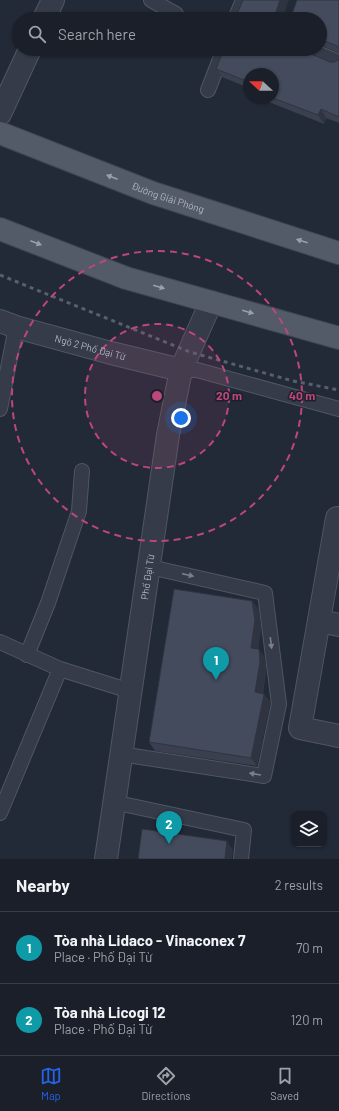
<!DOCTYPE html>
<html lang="en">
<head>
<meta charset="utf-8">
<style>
	:root { --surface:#1a1f29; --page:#232731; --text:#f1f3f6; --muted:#9fa2a8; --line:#383d46; --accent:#2563eb }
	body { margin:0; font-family:Barlow,sans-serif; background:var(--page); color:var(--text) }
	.controls { position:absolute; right:12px; bottom:12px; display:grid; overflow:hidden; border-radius:8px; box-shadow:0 1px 3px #0004 }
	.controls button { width:36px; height:36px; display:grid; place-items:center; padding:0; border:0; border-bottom:1px solid var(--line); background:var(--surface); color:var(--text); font:20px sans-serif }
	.compass { position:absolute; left:243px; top:68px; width:36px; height:36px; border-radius:50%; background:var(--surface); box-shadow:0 1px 3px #0004; rotate:291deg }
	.you { position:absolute; left:181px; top:418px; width:14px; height:14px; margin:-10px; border:3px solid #fff; border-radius:50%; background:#1a73e8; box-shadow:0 0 0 6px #1a73e833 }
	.badge { display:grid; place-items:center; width:26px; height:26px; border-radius:50%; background:var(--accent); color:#fff; font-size:13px; font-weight:700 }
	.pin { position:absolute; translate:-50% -33px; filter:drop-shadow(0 1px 2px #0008) }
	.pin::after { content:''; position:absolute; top:21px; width:14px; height:12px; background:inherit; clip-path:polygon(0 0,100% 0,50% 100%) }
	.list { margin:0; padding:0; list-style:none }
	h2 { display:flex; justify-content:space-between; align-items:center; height:52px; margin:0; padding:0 16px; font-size:17px }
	h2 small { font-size:13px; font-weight:400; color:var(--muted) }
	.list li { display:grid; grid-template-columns:26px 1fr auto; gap:12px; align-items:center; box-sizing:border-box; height:72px; padding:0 16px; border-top:1px solid var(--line) }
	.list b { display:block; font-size:15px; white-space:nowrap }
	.list p { margin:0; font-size:13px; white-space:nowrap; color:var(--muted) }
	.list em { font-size:13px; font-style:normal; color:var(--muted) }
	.icon { flex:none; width:22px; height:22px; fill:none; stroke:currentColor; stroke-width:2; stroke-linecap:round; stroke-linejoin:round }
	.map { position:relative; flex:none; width:339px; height:859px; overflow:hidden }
	.search { position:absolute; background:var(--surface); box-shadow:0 1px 3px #0004; left:12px; right:12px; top:12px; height:44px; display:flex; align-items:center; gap:10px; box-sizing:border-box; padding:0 14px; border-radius:22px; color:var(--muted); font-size:15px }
	.sheet { height:196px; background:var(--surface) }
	nav { display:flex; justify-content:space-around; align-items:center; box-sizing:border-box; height:56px; border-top:1px solid var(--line); background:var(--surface); font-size:11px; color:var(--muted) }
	nav a { display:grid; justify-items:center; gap:2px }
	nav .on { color:var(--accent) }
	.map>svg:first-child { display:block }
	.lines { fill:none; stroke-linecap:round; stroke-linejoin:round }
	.service-casing { stroke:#505662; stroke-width:16 }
	.minor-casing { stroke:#505662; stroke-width:24 }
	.tertiary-casing { stroke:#505662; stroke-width:24 }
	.primary-casing { stroke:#3e4451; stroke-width:24 }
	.service { stroke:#353b48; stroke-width:14 }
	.minor { stroke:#353b48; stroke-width:22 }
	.tertiary { stroke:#353b48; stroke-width:22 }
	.primary { stroke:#535a68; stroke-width:22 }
	.rail { stroke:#575f6f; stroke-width:3; stroke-dasharray:4 4; stroke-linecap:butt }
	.wall { fill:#3a404f }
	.shaded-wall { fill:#2f3440 }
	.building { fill:#434b5c; stroke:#2f3440 }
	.oneway { fill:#999fad }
	.oneway2 { fill:#797f8c }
	.ring { fill:none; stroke:#bd477a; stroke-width:2; stroke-dasharray:7 5 }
	.labels { text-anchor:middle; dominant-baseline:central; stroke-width:3; stroke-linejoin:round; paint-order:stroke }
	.street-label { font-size:10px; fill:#b0b6c4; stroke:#1b202c }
	.centre { fill:#bd477a; stroke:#1b202c; stroke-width:2 }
	.ring-label { font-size:12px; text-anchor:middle; font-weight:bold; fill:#bd477a; stroke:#1b202c; stroke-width:3; stroke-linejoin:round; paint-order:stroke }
</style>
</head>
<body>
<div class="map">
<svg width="339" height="859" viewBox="0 0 339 859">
	<rect width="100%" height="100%" fill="#222937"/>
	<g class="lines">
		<defs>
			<path id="service" d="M 151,0 L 176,14 L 172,19
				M 235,19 L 243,0
				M 307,49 L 339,62
				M 208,90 L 224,49
				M 181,370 L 197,370 L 339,409
				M 0,409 L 16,327
				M 0,642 L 60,669 L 130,691
				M 27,655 L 48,603 L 79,511 L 82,471
				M 120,754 L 264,776 L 279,704 L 265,593 L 150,567
				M 113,802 L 244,830 L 241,859
				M 0,813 L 60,669"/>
			<g id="minor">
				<path d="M 44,19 L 53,0"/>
				<path d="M 0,114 L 30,49"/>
				<path id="s1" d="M 0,321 L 16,327 L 111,353 L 181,370"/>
				<path d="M 339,518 L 337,518 L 300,728 L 339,736"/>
				<path d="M 319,621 L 339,625"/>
			</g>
			<g id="tertiary">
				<path id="s2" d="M 106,859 L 168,435 L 181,370 L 211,302"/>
			</g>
			<g id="primary">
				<path id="s3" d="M 0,133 L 153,193 L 339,253"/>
				<path d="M 0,229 L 126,278 L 339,338"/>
			</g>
		</defs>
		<!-- service casing -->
		<use href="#service" class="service-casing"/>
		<!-- minor casing -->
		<use href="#minor" class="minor-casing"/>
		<!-- tertiary casing -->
		<use href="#tertiary" class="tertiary-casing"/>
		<!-- primary casing -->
		<use href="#primary" class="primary-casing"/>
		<!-- service -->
		<use href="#service" class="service"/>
		<!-- minor -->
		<use href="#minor" class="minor"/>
		<!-- tertiary -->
		<use href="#tertiary" class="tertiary"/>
		<!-- primary -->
		<use href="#primary" class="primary"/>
		<!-- rail -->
		<path class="rail" d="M 0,275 L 190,352 L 293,381 L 339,390"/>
	</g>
	<!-- wall -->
	<path class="wall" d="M 339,0 L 339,53 L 320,45 L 320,19 L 289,17 L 292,14 Z
		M 339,59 L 339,123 L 326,118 L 324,124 L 259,98 L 273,98 L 273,74 L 249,74 L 249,88 L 222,77 L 216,69 L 330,62 L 335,62 Z
		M 252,601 L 259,610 L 261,629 L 258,649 L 265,658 L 266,671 L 263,693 L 264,694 L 270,702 L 270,704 L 257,766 L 155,751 L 149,742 Z"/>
	<!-- shaded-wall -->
	<path class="shaded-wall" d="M 280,0 L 289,0 L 282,19 L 277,16 L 276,12 Z
		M 321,109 L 326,118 L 324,124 L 318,115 Z
		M 252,601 L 259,610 L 261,629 L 257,657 L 251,648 Z
		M 259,649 L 265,658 L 266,671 L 261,701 L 255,692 Z
		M 264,694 L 270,702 L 270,704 L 257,766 L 251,758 Z
		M 227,841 L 233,850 L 232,859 L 225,859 Z"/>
	<!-- building -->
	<path class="building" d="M 243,0 L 280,0 L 276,12 L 277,16 L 281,18 L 285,19 L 235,19 Z
		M 297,0 L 339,0 L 339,49 L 337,46 L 320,39 L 320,19 L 285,19 L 289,17 L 292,14 Z
		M 224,49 L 299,49 L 330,62 L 335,62 L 339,59 L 339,117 L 321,109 L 318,115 L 273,98 L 273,74 L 249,74 L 249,82 L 216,69 Z
		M 174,589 L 252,601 L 255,620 L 251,648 L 259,649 L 260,662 L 255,692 L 264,694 L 264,695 L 251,758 L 149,742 Z
		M 142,829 L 227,841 L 225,859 L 138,859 Z"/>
	<!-- one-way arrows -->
	<defs><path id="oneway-solid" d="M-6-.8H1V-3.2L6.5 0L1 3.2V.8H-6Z"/></defs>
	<g class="oneway">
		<use href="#oneway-solid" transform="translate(112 177) rotate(-159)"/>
		<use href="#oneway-solid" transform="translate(302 241) rotate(-162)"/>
		<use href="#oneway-solid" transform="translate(36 243) rotate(21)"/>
		<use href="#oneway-solid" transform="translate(159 287) rotate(16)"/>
		<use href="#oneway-solid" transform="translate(248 312) rotate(16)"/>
	</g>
	<g class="oneway2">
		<use href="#oneway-solid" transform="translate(188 575) rotate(13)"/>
		<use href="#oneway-solid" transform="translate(271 643) rotate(83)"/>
		<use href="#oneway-solid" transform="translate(255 774) rotate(-171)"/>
	</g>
	<!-- distance rings -->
	<circle cx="157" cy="396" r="72" fill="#bd477a" fill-opacity=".12"/>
	<g class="ring">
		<circle cx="157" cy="396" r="72"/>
		<circle cx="157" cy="396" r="145"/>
	</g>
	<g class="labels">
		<!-- street labels -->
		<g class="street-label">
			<text stroke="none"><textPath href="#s3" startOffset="180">Đường Giải Phóng</textPath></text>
			<text stroke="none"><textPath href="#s1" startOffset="94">Ngõ 2 Phố Đại Từ</textPath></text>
			<text stroke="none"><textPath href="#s2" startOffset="285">Phố Đại Từ</textPath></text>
		</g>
	</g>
	<circle cx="157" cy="396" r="6" class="centre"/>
	<g class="ring-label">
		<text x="229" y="400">20 m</text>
		<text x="302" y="400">40 m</text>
	</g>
</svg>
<div class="controls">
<button><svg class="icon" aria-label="layers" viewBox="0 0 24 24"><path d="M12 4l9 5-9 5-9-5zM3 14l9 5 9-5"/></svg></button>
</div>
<svg class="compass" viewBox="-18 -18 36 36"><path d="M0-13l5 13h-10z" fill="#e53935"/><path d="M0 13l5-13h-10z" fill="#9fa2a8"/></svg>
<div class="you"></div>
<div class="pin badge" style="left:216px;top:680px;background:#0f9aa8">1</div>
<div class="pin badge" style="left:169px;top:844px;background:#0f9aa8">2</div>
<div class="search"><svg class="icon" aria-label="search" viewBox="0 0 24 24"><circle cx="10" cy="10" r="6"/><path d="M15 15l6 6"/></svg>Search here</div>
</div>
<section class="sheet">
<h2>Nearby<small>2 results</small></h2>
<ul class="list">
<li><span class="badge" style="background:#0f9aa8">1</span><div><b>Tòa nhà Lidaco - Vinaconex 7</b><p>Place · Phố Đại Từ</p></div><em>70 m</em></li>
<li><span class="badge" style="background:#0f9aa8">2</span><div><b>Tòa nhà Licogi 12</b><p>Place · Phố Đại Từ</p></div><em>120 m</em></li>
</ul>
</section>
<nav>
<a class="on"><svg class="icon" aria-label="map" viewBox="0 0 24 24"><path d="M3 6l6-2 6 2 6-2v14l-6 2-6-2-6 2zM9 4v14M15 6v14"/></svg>Map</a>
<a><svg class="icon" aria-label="directions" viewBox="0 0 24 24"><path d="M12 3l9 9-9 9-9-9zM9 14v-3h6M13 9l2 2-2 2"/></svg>Directions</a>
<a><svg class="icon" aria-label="saved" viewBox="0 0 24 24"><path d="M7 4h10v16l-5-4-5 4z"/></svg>Saved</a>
</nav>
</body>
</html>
